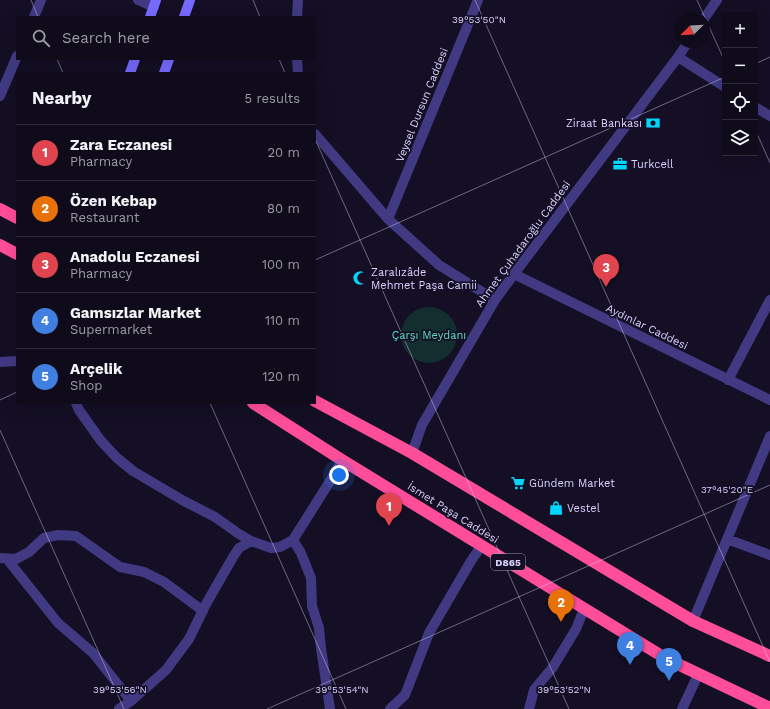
<!DOCTYPE html>
<html lang="en">
<head>
<meta charset="utf-8">
<style>
	:root { --surface:#0f0b1b; --page:#1d1928; --text:#f1f3f6; --muted:#9b9ba3; --line:#2f2b3a; --accent:#02d5fb }
	body { margin:0; font-family:"Work Sans",sans-serif; background:var(--page); color:var(--text) }
	.controls { position:absolute; right:12px; top:12px; display:grid; overflow:hidden; border-radius:0px; box-shadow:0 4px 16px #0002 }
	.controls button { width:36px; height:36px; display:grid; place-items:center; padding:0; border:0; border-bottom:1px solid var(--line); background:var(--surface); color:var(--text); font:20px sans-serif }
	.compass { position:absolute; left:674px; top:12px; width:36px; height:36px; border-radius:50%; background:var(--surface); box-shadow:0 4px 16px #0002; rotate:246deg }
	.you { position:absolute; left:339px; top:475px; width:14px; height:14px; margin:-10px; border:3px solid #fff; border-radius:50%; background:#1a73e8; box-shadow:0 0 0 6px #1a73e833 }
	.badge { display:grid; place-items:center; width:26px; height:26px; border-radius:50%; background:var(--accent); color:#fff; font-size:13px; font-weight:700 }
	.pin { position:absolute; translate:-50% -33px; filter:drop-shadow(0 1px 2px #0008) }
	.pin::after { content:''; position:absolute; top:21px; width:14px; height:12px; background:inherit; clip-path:polygon(0 0,100% 0,50% 100%) }
	.list { margin:0; padding:0; list-style:none }
	h2 { display:flex; justify-content:space-between; align-items:center; height:52px; margin:0; padding:0 16px; font-size:17px }
	h2 small { font-size:13px; font-weight:400; color:var(--muted) }
	.list li { display:grid; grid-template-columns:26px 1fr auto; gap:12px; align-items:center; box-sizing:border-box; height:56px; padding:0 16px; border-top:1px solid var(--line) }
	.list b { display:block; font-size:15px; white-space:nowrap }
	.list p { margin:0; font-size:13px; white-space:nowrap; color:var(--muted) }
	.list em { font-size:13px; font-style:normal; color:var(--muted) }
	.icon { flex:none; width:22px; height:22px; fill:none; stroke:currentColor; stroke-width:2; stroke-linecap:round; stroke-linejoin:round }
	.map { position:relative; flex:none; width:770px; height:709px; overflow:hidden }
	.search { position:absolute; background:var(--surface); box-shadow:0 4px 16px #0002; left:16px; top:16px; width:300px; height:44px; display:flex; align-items:center; gap:10px; box-sizing:border-box; padding:0 14px; border-radius:0px; color:var(--muted); font-size:15px }
	.panel { position:absolute; background:var(--surface); box-shadow:0 4px 16px #0002; left:16px; top:72px; width:300px; height:332px; border-radius:0px }
	.map>svg:first-child { display:block }
	.green { fill:#122e2e }
	.lines { fill:none; stroke-linecap:round; stroke-linejoin:round }
	.lane { stroke:#413a83; stroke-width:10 }
	.street { stroke:#413a83; stroke-width:10 }
	.secondary { stroke:#766afe; stroke-width:10 }
	.highway { stroke:#fe4e99; stroke-width:12 }
	.ticks { fill:none; stroke:#dad2ff; stroke-width:1; stroke-opacity:0.45 }
	.labels { text-anchor:middle; dominant-baseline:central; stroke-width:3.5; stroke-linejoin:round; paint-order:stroke }
	.shield { fill:#140f24; stroke:#9f98bd; stroke-width:1 }
	.shield-label { font-size:10px; font-weight:bold; fill:#dad2ff }
	.street-label { font-size:11px; fill:#dad2ff; stroke:#140f24 }
	.poi-label { font-size:11px; fill:#dad2ff; stroke:#140f24; text-anchor:start }
	.park-label { font-size:11px; fill:#5edfc5; stroke:#140f24 }
	.ticks-label { font-size:10px; text-anchor:middle; fill:#dad2ff; stroke:#140f24; stroke-width:3.5; stroke-linejoin:round; paint-order:stroke }
</style>
</head>
<body>
<div class="map">
<svg width="770" height="709" viewBox="0 0 770 709">
	<rect width="100%" height="100%" fill="#140f24"/>
	<!-- green -->
	<path class="green" d="M401 335a28 28 0 1 1 56 0a28 28 0 1 1-56 0Z"/>
	<g class="lines">
		<!-- lane -->
		<path class="lane" d="M 138,0 L 154,7
			M 34,17 L 41,0
			M 0,96 L 17,56"/>
		<!-- street -->
		<path class="street" d="M 297,17 L 298,0
			M 704,19 L 717,0
			M 678,57 L 725,87
			M 297,59 L 298,73
			M 755,107 L 770,116
			M 315,134 L 388,219 L 439,265 L 495,300
			M 388,219 L 478,0
			M 514,274 L 770,400
			M 0,362 L 17,361
			M 728,380 L 770,300
			M 76,403 L 79,410 L 101,441 L 117,458 L 133,471 L 182,500 L 215,517 L 239,534 L 251,541
			M 412,453 L 422,425 L 495,300 L 514,274 L 678,57 L 688,42
			M 727,539 L 770,555
			M 293,540 L 301,553 L 311,578 L 312,606 L 319,628 L 321,648 L 330,709
			M 0,558 L 16,559 L 29,552 L 44,538 L 58,535 L 76,536 L 120,567 L 144,572 L 164,582 L 203,611
			M 7,559 L 58,623 L 93,653 L 131,701
			M 693,621 L 770,436
			M 119,709 L 131,701 L 166,670 L 189,639 L 206,604 L 233,557 L 239,548 L 251,541 L 271,548 L 280,547 L 293,540 L 332,478 L 342,460
			M 390,709 L 405,695 L 429,633 L 471,561 L 482,545
			M 529,709 L 534,690 L 553,667 L 576,629 L 584,609
			M 682,709 L 698,675"/>
		<!-- secondary -->
		<path class="secondary" d="M 150,17 L 156,0
			M 184,17 L 190,0
			M 130,73 L 135,59
			M 164,73 L 169,59"/>
		<!-- highway -->
		<path class="highway" d="M 0,209 L 17,218
			M 0,245 L 17,254
			M 315,401 L 412,453 L 693,621 L 770,656
			M 253,403 L 342,460 L 665,658 L 770,708"/>
	</g>
	<!-- ticks -->
	<path class="ticks" d="M 31,0 L 38,17M 253,0 L 260,17M 475,0 L 770,662M 697,0 L 725,62M 57,59 L 63,73M 279,59 L 285,73M 755,64 L 770,57M 755,129 L 770,163M 315,139 L 569,709M 315,260 L 725,77M 0,400 L 17,392M 210,403 L 346,709M 0,430 L 124,709M 267,709 L 770,485"/>
	<!-- icons -->
	<defs>
		<symbol id="bank-bare" viewBox="-9 -9 18 18"><path d="M-6-4H6V4H-6ZM0-2.3a2.3 2.3 0 1 0 0 4.6a2.3 2.3 0 1 0 0-4.6Z" fill="#02d5fb" stroke="#140f24" stroke-width="2.5" paint-order="stroke"/></symbol>
		<symbol id="office-bare" viewBox="-9 -9 18 18"><path d="M-6-3h4V-5.5h4V-3h4V5H-6ZM-1-4.5V-3h2v-1.5ZM-6 0V1H6V0Z" fill="#02d5fb" stroke="#140f24" stroke-width="2.5" paint-order="stroke"/></symbol>
		<symbol id="mosque-bare" viewBox="-9 -9 18 18"><path d="M3.5-4.9A6 6 0 1 0 3.5 4.9A5 5 0 1 1 3.5-4.9Z" fill="#02d5fb" stroke="#140f24" stroke-width="2.5" paint-order="stroke"/></symbol>
		<symbol id="supermarket-bare" viewBox="-9 -9 18 18"><path d="M-6-5.5h2.5l.6 2H6L4.5 2H-2.5L-4.4-4H-6ZM-1.5 3.2a1.3 1.3 0 1 0 .1 0ZM3 3.2a1.3 1.3 0 1 0 .1 0Z" fill="#02d5fb" stroke="#140f24" stroke-width="2.5" paint-order="stroke"/></symbol>
		<symbol id="shop-bare" viewBox="-9 -9 18 18"><path d="M-5-2.5h2.3a2.7 3.5 0 0 1 5.4 0H5L5.5 6h-11ZM-1.5-2.5h3a1.5 2.3 0 0 0-3 0Z" fill="#02d5fb" stroke="#140f24" stroke-width="2.5" paint-order="stroke"/></symbol>
	</defs>
	<g fill-rule="evenodd">
		<use href="#bank-bare" x="643" y="113" width="20" height="20"/>
		<use href="#office-bare" x="610" y="154" width="20" height="20"/>
		<use href="#mosque-bare" x="350" y="268" width="20" height="20"/>
		<use href="#supermarket-bare" x="508" y="473" width="20" height="20"/>
		<use href="#shop-bare" x="546" y="498" width="20" height="20"/>
	</g>
	<g class="labels">
		<!-- shield labels -->
		<rect class="shield" x="491" y="554" width="34" height="16" rx="3"/>
		<g class="shield-label">
			<text x="508" y="562">D865</text>
		</g>
		<!-- street labels -->
		<g class="street-label">
			<text transform="translate(422 105) rotate(-68)">Veysel Dursun Caddesi</text>
			<text transform="translate(523 244) rotate(-54)">Ahmet Çuhadaroğlu Caddesi</text>
			<text transform="translate(647 327) rotate(26)">Aydınlar Caddesi</text>
			<text transform="translate(453 513) rotate(32)">İsmet Paşa Caddesi</text>
		</g>
		<!-- poi labels -->
		<g class="poi-label">
			<text x="642" y="123" text-anchor="end">Ziraat Bankası</text>
			<text x="631" y="164">Turkcell</text>
			<text x="371" y="272">Zaralızâde<tspan x="371" dy="13">Mehmet Paşa Camii</tspan></text>
			<text x="529" y="483">Gündem Market</text>
			<text x="567" y="508">Vestel</text>
		</g>
		<!-- park labels -->
		<g class="park-label">
			<text x="429" y="335">Çarşı Meydanı</text>
		</g>
	</g>
	<g class="ticks-label">
		<text x="479" y="23">39°53'50"N</text>
		<text x="727" y="493">37°45'20"E</text>
		<text x="120" y="693">39°53'56"N</text>
		<text x="342" y="693">39°53'54"N</text>
		<text x="564" y="693">39°53'52"N</text>
	</g>
</svg>
<div class="controls">
<button>+</button>
<button>−</button>
<button><svg class="icon" aria-label="locate" viewBox="0 0 24 24"><circle cx="12" cy="12" r="6"/><path d="M12 2v4M12 18v4M2 12h4M18 12h4"/></svg></button>
<button><svg class="icon" aria-label="layers" viewBox="0 0 24 24"><path d="M12 4l9 5-9 5-9-5zM3 14l9 5 9-5"/></svg></button>
</div>
<svg class="compass" viewBox="-18 -18 36 36"><path d="M0-13l5 13h-10z" fill="#e53935"/><path d="M0 13l5-13h-10z" fill="#9b9ba3"/></svg>
<div class="you"></div>
<div class="pin badge" style="left:389px;top:526px;background:#e0444e">1</div>
<div class="pin badge" style="left:561px;top:622px;background:#e8710a">2</div>
<div class="pin badge" style="left:606px;top:287px;background:#e0444e">3</div>
<div class="pin badge" style="left:630px;top:665px;background:#3f7fe0">4</div>
<div class="pin badge" style="left:669px;top:681px;background:#3f7fe0">5</div>
<div class="search"><svg class="icon" aria-label="search" viewBox="0 0 24 24"><circle cx="10" cy="10" r="6"/><path d="M15 15l6 6"/></svg>Search here</div>
<section class="panel">
<h2>Nearby<small>5 results</small></h2>
<ul class="list">
<li><span class="badge" style="background:#e0444e">1</span><div><b>Zara Eczanesi</b><p>Pharmacy</p></div><em>20 m</em></li>
<li><span class="badge" style="background:#e8710a">2</span><div><b>Özen Kebap</b><p>Restaurant</p></div><em>80 m</em></li>
<li><span class="badge" style="background:#e0444e">3</span><div><b>Anadolu Eczanesi</b><p>Pharmacy</p></div><em>100 m</em></li>
<li><span class="badge" style="background:#3f7fe0">4</span><div><b>Gamsızlar Market</b><p>Supermarket</p></div><em>110 m</em></li>
<li><span class="badge" style="background:#3f7fe0">5</span><div><b>Arçelik</b><p>Shop</p></div><em>120 m</em></li>
</ul>
</section>
</div>
</body>
</html>
